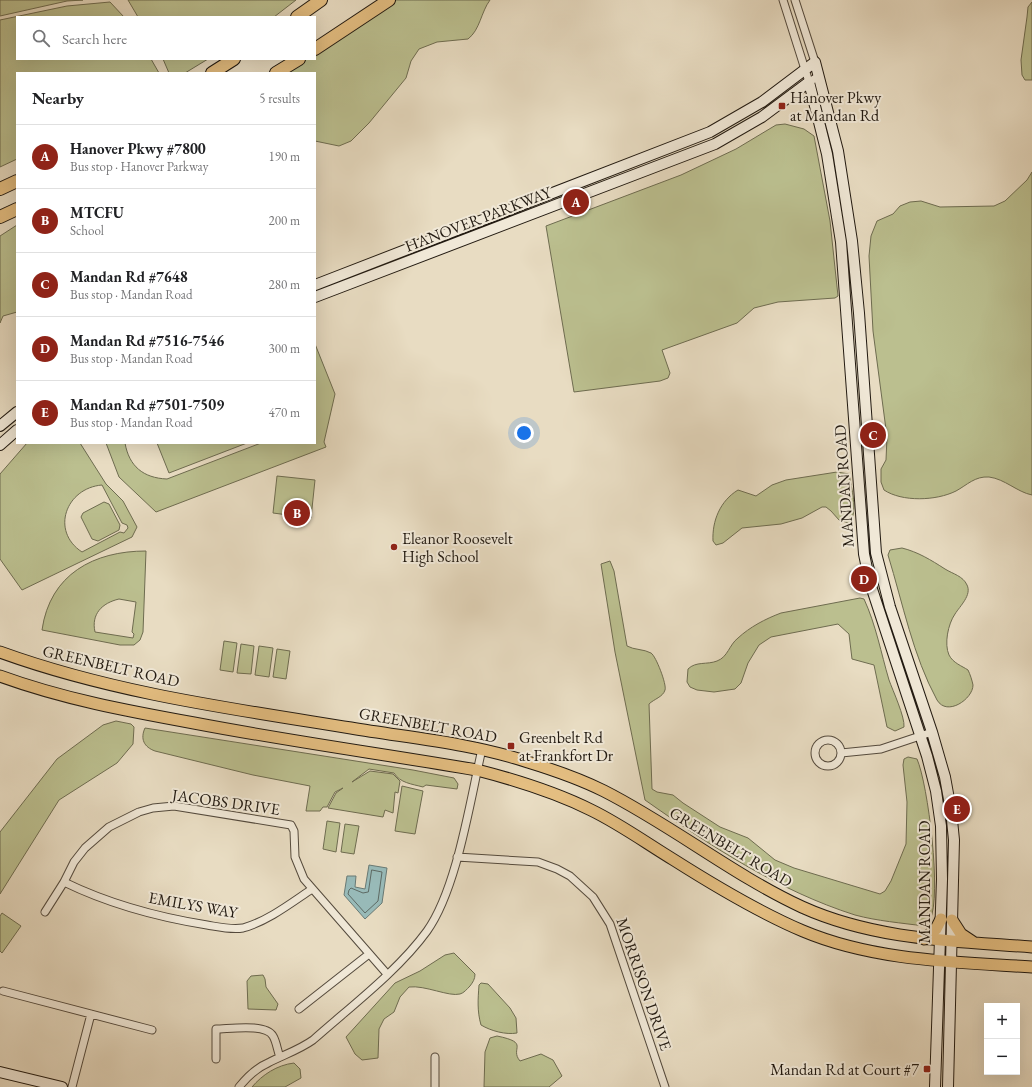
<!DOCTYPE html>
<html lang="en">
<head>
<meta charset="utf-8">
<style>
	:root { --surface:#fff; --page:#f6f6f6; --text:#202124; --muted:#757577; --line:#e0e0e0; --accent:#8f2418 }
	body { margin:0; font-family:"EB Garamond",serif; background:var(--page); color:var(--text) }
	.controls { position:absolute; right:12px; bottom:12px; display:grid; overflow:hidden; border-radius:0px; box-shadow:0 4px 16px #0002 }
	.controls button { width:36px; height:36px; display:grid; place-items:center; padding:0; border:0; border-bottom:1px solid var(--line); background:var(--surface); color:var(--text); font:20px sans-serif }
	.you { position:absolute; left:524px; top:433px; width:14px; height:14px; margin:-10px; border:3px solid #fff; border-radius:50%; background:#1a73e8; box-shadow:0 0 0 6px #1a73e833 }
	.badge { display:grid; place-items:center; width:26px; height:26px; border-radius:50%; background:var(--accent); color:#fff; font-size:13px; font-weight:700 }
	.pin { position:absolute; translate:-50% -50%; border:2px solid #fff; box-shadow:0 1px 4px #0006 }
	.list { margin:0; padding:0; list-style:none }
	h2 { display:flex; justify-content:space-between; align-items:center; height:52px; margin:0; padding:0 16px; font-size:17px }
	h2 small { font-size:13px; font-weight:400; color:var(--muted) }
	.list li { display:grid; grid-template-columns:26px 1fr auto; gap:12px; align-items:center; box-sizing:border-box; height:64px; padding:0 16px; border-top:1px solid var(--line) }
	.list b { display:block; font-size:15px; white-space:nowrap }
	.list p { margin:0; font-size:13px; white-space:nowrap; color:var(--muted) }
	.list em { font-size:13px; font-style:normal; color:var(--muted) }
	.icon { flex:none; width:22px; height:22px; fill:none; stroke:currentColor; stroke-width:2; stroke-linecap:round; stroke-linejoin:round }
	.map { position:relative; flex:none; width:1032px; height:1087px; overflow:hidden }
	.search { position:absolute; background:var(--surface); box-shadow:0 4px 16px #0002; left:16px; top:16px; width:300px; height:44px; display:flex; align-items:center; gap:10px; box-sizing:border-box; padding:0 14px; border-radius:0px; color:var(--muted); font-size:15px }
	.panel { position:absolute; background:var(--surface); box-shadow:0 4px 16px #0002; left:16px; top:72px; width:300px; height:372px; border-radius:0px }
	.map>svg:first-child { display:block }
	.green { fill:#bbbf8f; stroke:#6e6c50; fill-rule:evenodd }
	.water { fill:#98bab8; stroke:#697a75 }
	.lines { fill:none; stroke-linecap:round; stroke-linejoin:round }
	.shore { stroke:#5d6a64; stroke-width:1 }
	.street-casing { stroke:#544a3d; stroke-width:9 }
	.secondary-casing { stroke:#221a11; stroke-width:12 }
	.primary-casing { stroke:#221a11; stroke-width:13 }
	.highway-casing { stroke:#221a11; stroke-width:14 }
	.street { stroke:#f0e8d7; stroke-width:7 }
	.secondary { stroke:#f0e8d7; stroke-width:10 }
	.primary { stroke:#e4be81; stroke-width:11 }
	.highway { stroke:#e4be81; stroke-width:12 }
	.poi-dot { fill:#8f2418; stroke:#f0e8d7; stroke-width:1.5 }
	.labels { text-anchor:middle; dominant-baseline:central; stroke-width:4; stroke-linejoin:round; paint-order:stroke }
	.poi-label { font-size:16px; fill:#221a11; stroke:#f0e8d7; text-anchor:start }
	.street-label { font-size:16px; fill:#221a11; stroke:#f0e8d7 }
</style>
</head>
<body>
<div class="map">
<svg width="1032" height="1087" viewBox="0 0 1032 1087">
	<rect width="100%" height="100%" fill="#e8dcc2"/>
	<filter id="stains"><feTurbulence type="fractalNoise" baseFrequency=".005" numOctaves="4"/><feColorMatrix values="0 0 0 0 .2 0 0 0 0 .09 0 0 0 0 .02 0 0 0 .5 -.17"/></filter>
	<radialGradient id="worn" r=".72"><stop offset=".6" stop-color="#630" stop-opacity="0"/><stop offset="1" stop-color="#630" stop-opacity=".3"/></radialGradient>
	<!-- green -->
	<path class="green" d="M 0,0 L 83,0 L 67,1 L 0,16 Z
		M 128,0 L 296,0 L 274,17 L 138,17 Z
		M 390,0 L 490,0 C 481,12 480,30 468,39 L 437,42 L 419,49 L 411,61 L 406,78 L 369,123 L 351,141 L 339,146 L 315,141 L 315,73 L 276,73 L 299,59 L 315,59 L 315,49 Z
		M 110,2 L 124,17 L 17,17 L 17,59 L 151,59 L 159,73 L 17,73 L 17,159 L 0,167 L 0,20 L 67,6 Z
		M 1032,2 L 1032,80 L 1025,80 L 1022,75 L 1021,60 L 1027,17 L 1028,7 Z
		M 163,59 L 208,59 L 185,73 L 169,73 Z
		M 785,124 L 804,129 L 814,136 L 830,221 L 838,296 L 835,298 L 778,302 L 754,308 L 737,323 L 662,350 L 670,373 L 668,378 L 660,381 L 574,392 L 546,226 L 681,175 L 736,149 L 776,125 Z
		M 1032,172 L 1032,495 C 1017,492 1005,479 989,477 C 975,476 967,485 956,491 C 936,501 902,502 884,490 L 881,482 L 881,469 L 886,460 L 887,437 L 873,331 L 869,256 L 871,236 L 877,221 L 893,214 L 900,206 L 910,202 L 921,201 L 940,207 L 994,206 L 1005,201 L 1027,180 Z
		M 17,225 L 17,312 L 3,316 L 0,323 L 0,236 Z
		M 315,344 L 335,394 L 324,442 L 326,447 L 156,512 L 119,477 L 106,443 L 125,443 C 129,466 143,478 167,479 L 261,443 L 315,443 Z
		M 27,443 L 80,443 L 106,484 L 123,501 L 137,527 L 132,537 L 22,590 L 0,559 L 0,474 ZM 102,485 L 122,523 L 127,525 L 128,528 L 124,533 L 120,532 L 82,552 C 50,531 66,488 102,485 Z
		M 157,443 L 247,443 L 169,473 Z
		M 837,472 L 849,474 C 851,487 859,512 849,523 L 839,520 L 831,511 L 826,507 L 822,507 L 802,518 L 781,524 L 742,528 L 723,543 L 716,545 L 713,541 C 712,521 720,501 738,490 L 756,496 L 772,485 L 786,480 Z
		M 277,476 L 315,480 L 311,518 L 273,513 Z
		M 104,502 L 109,504 L 120,525 L 119,530 L 98,541 L 92,539 L 81,517 L 83,513 Z
		M 902,548 C 918,552 931,560 945,569 C 953,574 963,576 967,585 C 972,595 960,606 955,614 C 948,624 944,644 949,655 C 953,663 962,666 968,670 C 970,674 972,680 973,685 C 973,699 947,717 937,700 C 913,656 903,604 888,555 L 890,550 Z
		M 146,551 L 143,632 L 140,640 L 134,645 L 120,645 L 42,630 C 50,574 94,551 146,551 ZM 119,599 L 136,602 L 132,632 L 134,634 L 133,638 L 95,632 C 91,614 102,603 119,599 Z
		M 610,561 L 614,571 L 627,646 C 634,650 644,649 651,653 C 656,656 667,685 665,690 C 663,697 654,699 649,704 L 652,789 L 657,792 L 673,795 L 683,803 L 720,827 L 748,838 L 775,860 L 794,868 L 880,894 L 885,891 L 891,881 L 906,844 L 907,802 L 903,765 L 904,759 L 908,757 L 917,759 C 928,784 942,896 930,920 C 929,922 927,924 924,926 C 902,923 877,921 855,915 C 779,891 709,845 645,800 L 615,652 L 601,564 Z
		M 860,598 L 864,599 C 876,625 881,653 889,680 C 893,691 905,717 904,727 L 895,731 L 887,727 L 874,665 L 852,659 L 849,634 L 838,624 L 771,637 L 759,645 L 748,663 L 741,683 L 735,689 L 714,692 L 697,690 L 690,687 L 687,682 L 688,669 C 696,661 707,665 717,661 C 728,657 729,645 738,638 C 750,627 765,619 781,613 Z
		M 224,641 L 237,643 L 233,672 L 220,670 Z
		M 241,644 L 254,646 L 251,674 L 237,673 Z
		M 259,646 L 273,648 L 269,677 L 255,675 Z
		M 277,649 L 290,651 L 286,679 L 273,677 Z
		M 116,721 L 131,724 L 134,727 L 133,744 L 117,763 L 59,800 L 0,894 L 0,832 L 57,759 L 103,725 Z
		M 145,728 L 413,770 L 454,778 L 458,784 L 457,789 L 426,785 L 423,787 C 412,784 400,783 394,773 L 369,769 L 352,782 L 370,771 L 393,774 L 400,781 L 398,793 L 395,792 L 393,813 L 385,810 L 383,817 L 328,808 L 336,793 L 343,788 L 335,792 L 327,807 L 323,807 L 320,811 L 306,811 L 310,786 L 253,775 L 155,751 C 144,747 140,739 145,728 Z
		M 402,786 L 423,791 L 415,834 L 395,831 Z
		M 327,821 L 340,823 L 336,852 L 323,849 Z
		M 345,824 L 359,826 L 354,854 L 341,852 Z
		M 2,913 L 21,926 L 2,953 L 0,951 L 0,916 Z
		M 454,953 L 475,974 C 475,979 473,982 470,986 C 467,989 464,993 460,994 C 449,997 425,985 409,987 L 400,997 L 394,1012 L 384,1019 L 379,1029 L 378,1058 L 362,1060 L 355,1054 L 346,1037 L 395,983 L 420,971 L 445,955 Z
		M 263,975 L 265,979 L 266,987 L 278,1004 L 276,1010 L 248,1009 L 247,981 L 251,976 Z
		M 481,983 L 488,984 L 510,1008 L 516,1018 L 517,1033 C 506,1035 491,1031 481,1025 C 477,1011 478,999 479,985 Z
		M 497,1036 C 531,1043 509,1048 520,1061 L 541,1054 L 553,1060 L 562,1076 L 549,1087 L 484,1087 L 485,1052 L 490,1038 Z
		M 294,1063 L 300,1069 L 301,1078 L 285,1087 L 252,1087 C 262,1075 277,1065 294,1063 Z"/>
	<!-- water -->
	<path class="water" d="M 369,865 L 387,868 L 382,903 L 365,919 L 344,895 L 347,876 L 356,876 L 355,887 L 365,889 Z"/>
	<g class="lines">
		<!-- shore -->
		<path class="shore" d="M 372,870 L 382,872 L 378,901 L 365,913 L 348,894 L 349,890 L 351,888 L 363,893 L 368,892 Z"/>
		<defs>
			<path id="street" d="M 783,0 L 809,82 L 819,76
				M 795,0 L 815,62
				M815 753a13 13 0 1 1 26 0a13 13 0 1 1-26 0Z
				M 841,753 L 881,749 L 932,732
				M 457,857 L 538,862 L 557,869 L 570,876 L 593,897 L 610,924 L 665,1087
				M 64,882 C 109,904 157,917 207,925 C 219,927 231,930 243,928 C 268,921 291,903 312,889
				M 45,912 L 64,882 L 74,862 L 85,848 L 109,827 L 139,812 L 153,808 L 174,806 L 291,825 L 294,831 L 295,857 L 304,879 L 387,974
				M 3,991 L 152,1030
				M 299,1009 L 369,954
				M 435,1057 L 435,1087
				M 216,1059 L 216,1029 C 229,1029 266,1023 273,1036 C 277,1043 277,1050 280,1057
				M 72,1087 L 91,1014
				M 239,1087 C 247,1077 256,1068 268,1063 C 283,1055 299,1050 313,1040 C 350,1007 398,971 427,931 C 457,889 470,801 482,749"/>
			<path id="secondary" d="M 315,285 L 710,132 L 762,102 L 815,62 L 838,151 L 852,241 L 859,313 L 876,553 L 890,607 L 932,732 L 945,777 L 951,810 L 954,840 L 948,1087
				M 315,297 L 715,144 L 762,117 L 809,82 L 827,154 L 841,242 L 864,554 L 870,583 L 927,756 L 936,791 L 941,826 L 942,879 L 935,1087
				M 0,426 L 17,412
				M 0,445 L 17,430
				M 0,1072 L 62,1087"/>
			<path id="primary" d="M 0,652 C 113,693 233,709 351,728 C 410,738 471,743 528,762 C 554,770 580,779 604,791 C 673,826 733,875 802,907 C 875,940 954,941 1032,947
				M 0,676 C 63,699 128,711 194,723 C 288,741 383,754 477,770 C 516,780 555,792 591,810 C 620,824 646,843 674,860 C 715,886 758,912 803,931 C 874,961 956,962 1032,967
				M 952,920 L 961,934 L 973,942
				M 924,939 L 936,929 L 941,919"/>
			<path id="highway" d="M 297,17 L 321,0
				M 315,49 L 389,0
				M 212,73 L 234,59
				M 276,73 L 299,59
				M 0,189 L 17,181
				M 0,217 L 17,209"/>
		</defs>
		<!-- street casing -->
		<use href="#street" class="street-casing"/>
		<!-- secondary casing -->
		<use href="#secondary" class="secondary-casing"/>
		<!-- primary casing -->
		<use href="#primary" class="primary-casing"/>
		<!-- highway casing -->
		<use href="#highway" class="highway-casing"/>
		<!-- street -->
		<use href="#street" class="street"/>
		<!-- secondary -->
		<use href="#secondary" class="secondary"/>
		<!-- primary -->
		<use href="#primary" class="primary"/>
		<!-- highway -->
		<use href="#highway" class="highway"/>
	</g>
	<!-- markers -->
	<g class="poi-dot">
		<rect x="778" y="102" width="8" height="8" rx="2"/>
		<circle cx="394" cy="547" r="4"/>
		<rect x="507" y="742" width="8" height="8" rx="2"/>
		<rect x="923" y="1065" width="8" height="8" rx="2"/>
	</g>
	<g class="labels">
		<!-- poi labels -->
		<g class="poi-label">
			<text x="790" y="97">Hanover Pkwy<tspan x="790" dy="18">at Mandan Rd</tspan></text>
			<text x="402" y="538">Eleanor Roosevelt<tspan x="402" dy="18">High School</tspan></text>
			<text x="519" y="737">Greenbelt Rd<tspan x="519" dy="18">at Frankfort Dr</tspan></text>
			<text x="919" y="1069" text-anchor="end">Mandan Rd at Court #7</text>
		</g>
		<!-- street labels -->
		<g class="street-label">
			<text transform="translate(478 219) rotate(-21)">HANOVER PARKWAY</text>
			<text transform="translate(844 486) rotate(-94)">MANDAN ROAD</text>
			<text transform="translate(111 666) rotate(13)">GREENBELT ROAD</text>
			<text transform="translate(428 725) rotate(10)">GREENBELT ROAD</text>
			<text transform="translate(226 802) rotate(8)">JACOBS DRIVE</text>
			<text transform="translate(731 847) rotate(31)">GREENBELT ROAD</text>
			<text transform="translate(924 882) rotate(-90)">MANDAN ROAD</text>
			<text transform="translate(193 905) rotate(10)">EMILYS WAY</text>
			<text transform="translate(644 984) rotate(71)">MORRISON DRIVE</text>
		</g>
	</g>
	<rect width="100%" height="100%" filter="url(#stains)"/>
	<rect width="100%" height="100%" fill="url(#worn)"/>
</svg>
<div class="controls">
<button>+</button>
<button>−</button>
</div>
<div class="you"></div>
<div class="pin badge" style="left:576px;top:202px">A</div>
<div class="pin badge" style="left:297px;top:513px">B</div>
<div class="pin badge" style="left:873px;top:435px">C</div>
<div class="pin badge" style="left:864px;top:579px">D</div>
<div class="pin badge" style="left:957px;top:809px">E</div>
<div class="search"><svg class="icon" aria-label="search" viewBox="0 0 24 24"><circle cx="10" cy="10" r="6"/><path d="M15 15l6 6"/></svg>Search here</div>
<section class="panel">
<h2>Nearby<small>5 results</small></h2>
<ul class="list">
<li><span class="badge">A</span><div><b>Hanover Pkwy #7800</b><p>Bus stop · Hanover Parkway</p></div><em>190 m</em></li>
<li><span class="badge">B</span><div><b>MTCFU</b><p>School</p></div><em>200 m</em></li>
<li><span class="badge">C</span><div><b>Mandan Rd #7648</b><p>Bus stop · Mandan Road</p></div><em>280 m</em></li>
<li><span class="badge">D</span><div><b>Mandan Rd #7516-7546</b><p>Bus stop · Mandan Road</p></div><em>300 m</em></li>
<li><span class="badge">E</span><div><b>Mandan Rd #7501-7509</b><p>Bus stop · Mandan Road</p></div><em>470 m</em></li>
</ul>
</section>
</div>
</body>
</html>
